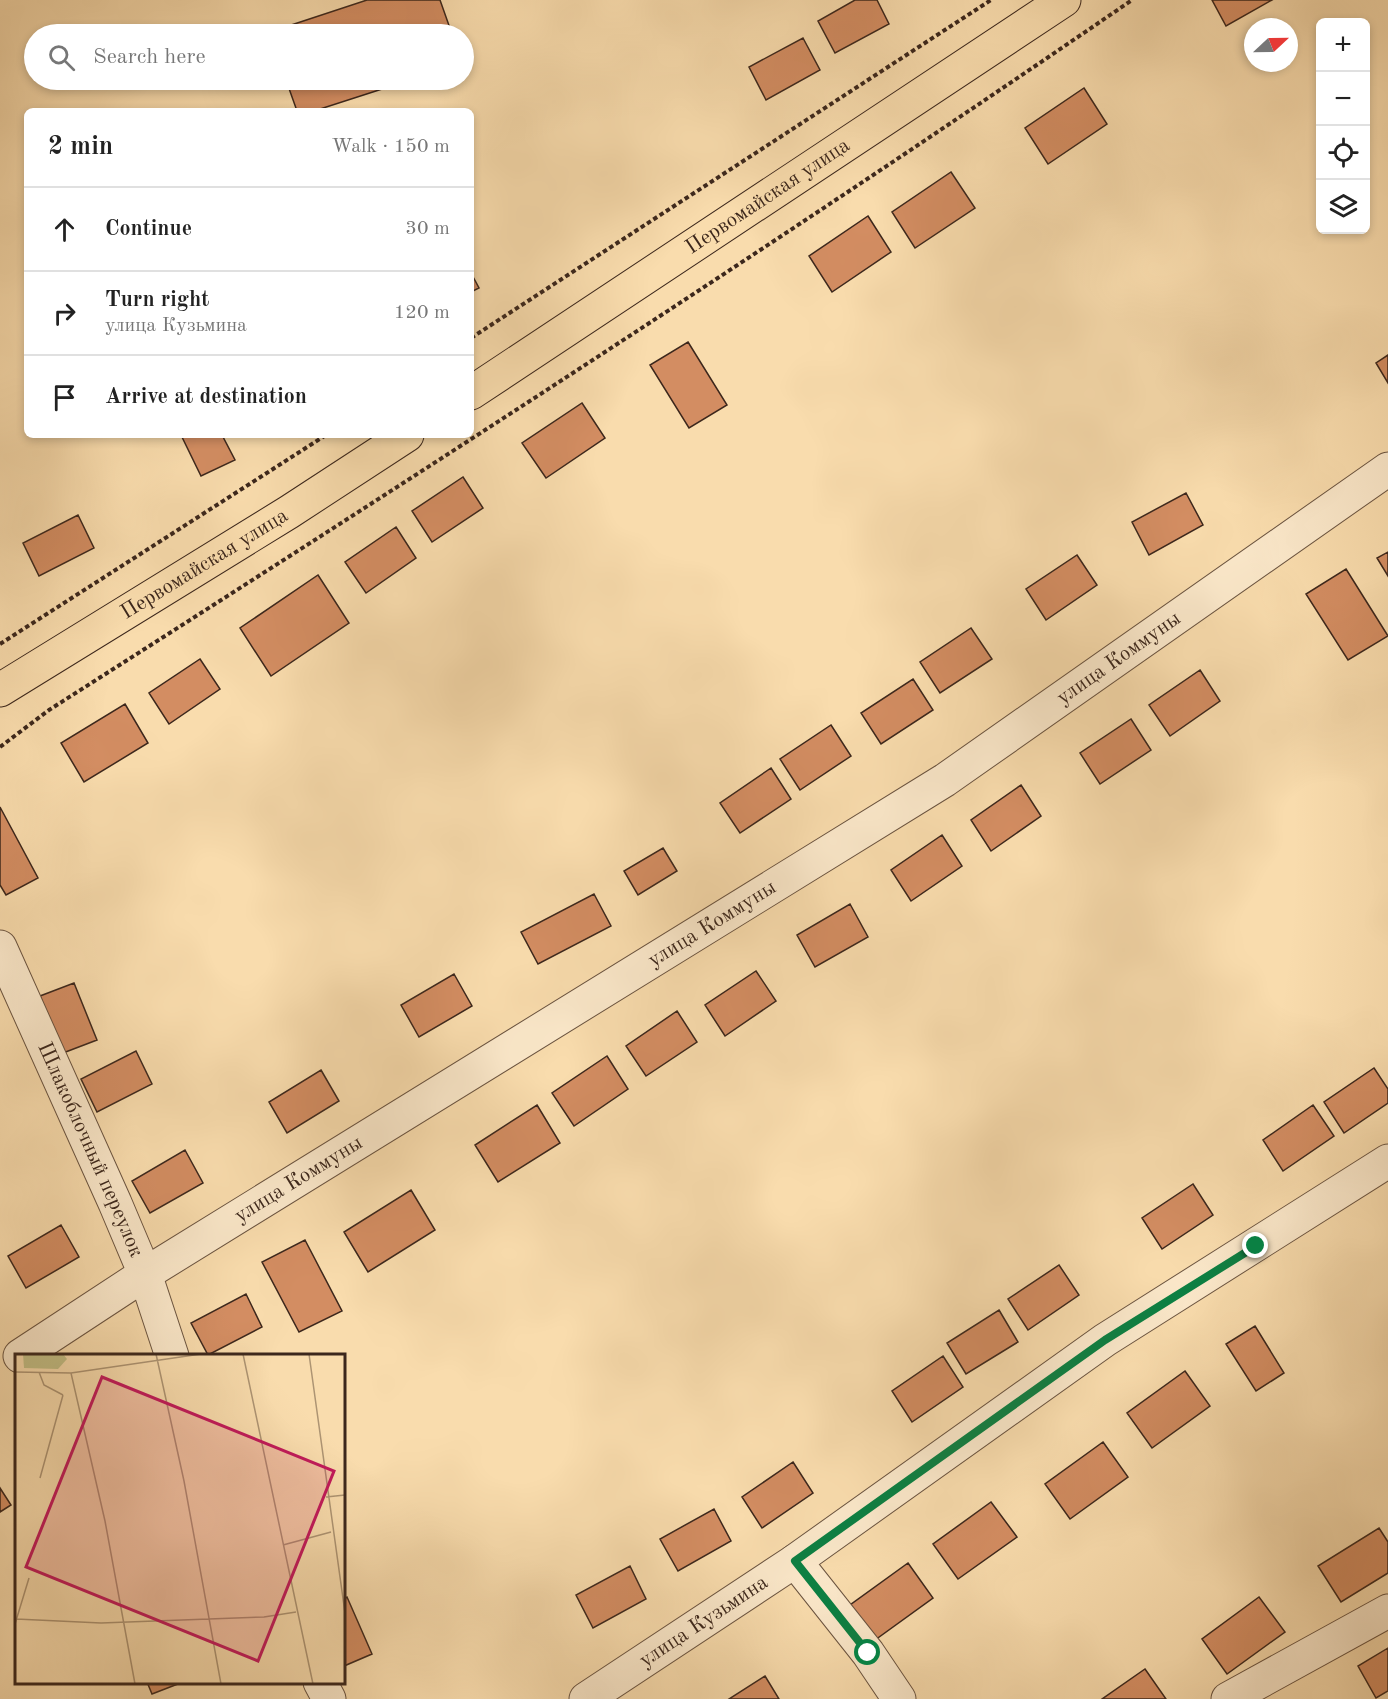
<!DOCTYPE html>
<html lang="en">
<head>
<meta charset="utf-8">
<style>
	:root { --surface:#fff; --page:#f2f2f2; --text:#222; --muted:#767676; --line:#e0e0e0 }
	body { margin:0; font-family:"Old Standard TT",serif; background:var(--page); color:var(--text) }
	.controls { position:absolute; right:18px; top:18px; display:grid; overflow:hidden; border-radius:9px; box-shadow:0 3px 9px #0003 }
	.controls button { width:54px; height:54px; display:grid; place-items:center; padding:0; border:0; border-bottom:2px solid var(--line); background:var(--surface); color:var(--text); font:30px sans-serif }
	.compass { position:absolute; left:1244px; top:18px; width:54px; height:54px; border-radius:50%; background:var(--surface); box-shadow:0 3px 9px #0003; rotate:68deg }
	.stop { position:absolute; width:18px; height:18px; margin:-14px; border:4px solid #0b8043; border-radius:50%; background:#fff }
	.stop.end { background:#0b8043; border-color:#fff; box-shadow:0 2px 6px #0008 }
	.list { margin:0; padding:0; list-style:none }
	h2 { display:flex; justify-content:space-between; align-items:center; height:78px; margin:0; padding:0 24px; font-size:26px }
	h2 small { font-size:20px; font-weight:400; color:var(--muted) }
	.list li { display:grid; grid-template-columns:39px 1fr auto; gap:18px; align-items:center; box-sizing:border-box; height:84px; padding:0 24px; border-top:2px solid var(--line) }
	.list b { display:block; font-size:22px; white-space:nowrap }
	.list p { margin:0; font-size:20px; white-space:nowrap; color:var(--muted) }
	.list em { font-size:20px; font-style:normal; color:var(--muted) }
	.icon { flex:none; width:33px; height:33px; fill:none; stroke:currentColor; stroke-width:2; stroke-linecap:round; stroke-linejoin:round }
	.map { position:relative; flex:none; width:1388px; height:1699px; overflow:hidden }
	.search { position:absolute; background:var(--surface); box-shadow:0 3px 9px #0003; left:24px; top:24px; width:450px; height:66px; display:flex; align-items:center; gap:15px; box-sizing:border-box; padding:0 21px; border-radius:33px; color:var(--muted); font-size:22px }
	.panel { position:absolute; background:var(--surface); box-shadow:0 3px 9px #0003; left:24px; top:108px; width:450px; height:330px; border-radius:9px }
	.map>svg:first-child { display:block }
	.building { fill:#d38d62; stroke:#3c271c; stroke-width:1.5 }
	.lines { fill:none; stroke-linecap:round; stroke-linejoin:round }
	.minor-casing { stroke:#6b5440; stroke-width:35 }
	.major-casing { stroke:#3c271c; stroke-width:35 }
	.path { stroke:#3c271c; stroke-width:4; stroke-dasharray:4.5 3; stroke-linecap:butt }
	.minor { stroke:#fbe8ca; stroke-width:33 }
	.major { stroke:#f9dcad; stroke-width:33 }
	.route { stroke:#0b8043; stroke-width:8 }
	.labels { text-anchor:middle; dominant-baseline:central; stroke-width:6; stroke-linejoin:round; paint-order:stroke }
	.street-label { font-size:21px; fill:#3c271c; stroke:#fbe8ca }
	.inset-road { fill:none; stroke:#ad9473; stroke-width:1.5 }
	.view { fill:#c2185b; fill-opacity:0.15; stroke:#c2185b; stroke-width:3 }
	.inset-edge { fill:none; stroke:#3c271c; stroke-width:3 }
</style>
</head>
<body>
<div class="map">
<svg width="1388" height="1699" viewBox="0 0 1388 1699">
	<rect width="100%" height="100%" fill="#f9dcad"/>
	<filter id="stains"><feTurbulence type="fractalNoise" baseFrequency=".00333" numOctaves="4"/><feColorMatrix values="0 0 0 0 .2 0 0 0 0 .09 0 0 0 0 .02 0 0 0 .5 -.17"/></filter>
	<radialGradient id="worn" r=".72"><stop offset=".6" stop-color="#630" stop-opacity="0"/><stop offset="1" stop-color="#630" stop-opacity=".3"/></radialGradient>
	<!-- building -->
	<path class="building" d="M 367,0 L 440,0 L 452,34 L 271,34 L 270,32 Z
		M 855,0 L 877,0 L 889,24 L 835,53 L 818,21 Z
		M 1212,0 L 1272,0 L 1226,26 Z
		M 803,38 L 820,70 L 766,100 L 749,67 Z
		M 286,80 L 410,80 L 314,111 L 297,111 Z
		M 1084,88 L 1107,124 L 1048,164 L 1025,128 Z
		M 951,172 L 975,208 L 915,248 L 892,212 Z
		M 868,216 L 891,252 L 832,292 L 809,256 Z
		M 471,273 L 479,288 L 471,292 Z
		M 688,342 L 727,405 L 689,428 L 650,365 Z
		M 1388,355 L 1388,383 L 1376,363 Z
		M 582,403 L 605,438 L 546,478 L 522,443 Z
		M 181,435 L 222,435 L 235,460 L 201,476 Z
		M 463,477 L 483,508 L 432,542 L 412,511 Z
		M 1186,493 L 1203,525 L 1149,555 L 1132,522 Z
		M 78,515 L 94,548 L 39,576 L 23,543 Z
		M 396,527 L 416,558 L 366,593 L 345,562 Z
		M 1388,552 L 1388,576 L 1377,558 Z
		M 1077,555 L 1097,585 L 1046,620 L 1026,589 Z
		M 1346,569 L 1388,636 L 1348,660 L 1306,594 Z
		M 318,575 L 349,623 L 271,676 L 240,628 Z
		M 971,628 L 992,659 L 940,693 L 920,662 Z
		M 200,659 L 220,689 L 169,724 L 149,693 Z
		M 1200,670 L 1220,701 L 1170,736 L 1149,705 Z
		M 913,679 L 933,710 L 881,744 L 861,713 Z
		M 125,704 L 148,743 L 84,782 L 61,743 Z
		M 1131,719 L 1151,750 L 1100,784 L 1080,753 Z
		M 831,725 L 851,756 L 800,790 L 780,759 Z
		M 771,768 L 791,799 L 740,833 L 720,803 Z
		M 1021,785 L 1041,816 L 991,851 L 971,820 Z
		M 0,807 L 38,878 L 6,895 L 0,885 Z
		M 942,835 L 962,866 L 911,901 L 891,870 Z
		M 663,848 L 677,871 L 638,895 L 624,871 Z
		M 594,894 L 611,926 L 538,964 L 521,932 Z
		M 850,904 L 868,937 L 815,967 L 797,935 Z
		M 756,971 L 776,1001 L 725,1036 L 705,1005 Z
		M 454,974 L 472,1006 L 419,1037 L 401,1005 Z
		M 74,983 L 97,1040 L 63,1053 L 40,996 Z
		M 677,1011 L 697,1042 L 646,1076 L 626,1046 Z
		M 136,1051 L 152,1084 L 97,1112 L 81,1079 Z
		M 607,1056 L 628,1089 L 574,1126 L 552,1093 Z
		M 1374,1068 L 1388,1089 L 1388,1103 L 1344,1133 L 1324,1102 Z
		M 321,1070 L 339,1101 L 287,1133 L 269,1102 Z
		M 537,1105 L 560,1143 L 498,1182 L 475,1145 Z
		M 1313,1105 L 1334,1136 L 1283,1171 L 1263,1140 Z
		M 185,1150 L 203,1183 L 150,1213 L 132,1181 Z
		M 1193,1184 L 1213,1215 L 1162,1249 L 1142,1218 Z
		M 411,1190 L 435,1230 L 368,1272 L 344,1232 Z
		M 61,1225 L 79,1257 L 26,1288 L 8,1256 Z
		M 305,1240 L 342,1311 L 299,1332 L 262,1262 Z
		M 1059,1265 L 1079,1295 L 1028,1330 L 1008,1299 Z
		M 246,1294 L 262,1327 L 208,1355 L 191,1323 Z
		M 999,1310 L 1018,1342 L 966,1374 L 947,1343 Z
		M 1255,1326 L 1284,1373 L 1256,1391 L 1226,1344 Z
		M 943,1356 L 963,1387 L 912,1422 L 892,1391 Z
		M 1185,1371 L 1210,1406 L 1152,1448 L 1127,1413 Z
		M 1103,1442 L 1128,1477 L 1070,1519 L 1045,1484 Z
		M 793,1462 L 813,1493 L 762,1528 L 742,1497 Z
		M 0,1488 L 11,1505 L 0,1512 Z
		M 991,1502 L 1017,1537 L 958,1579 L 933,1544 Z
		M 714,1509 L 731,1541 L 678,1571 L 660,1539 Z
		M 1379,1528 L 1388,1542 L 1388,1573 L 1341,1602 L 1318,1566 Z
		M 908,1563 L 933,1598 L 875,1640 L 850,1605 Z
		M 630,1566 L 646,1599 L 593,1628 L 576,1595 Z
		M 347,1597 L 372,1654 L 344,1666 L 344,1599 Z
		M 1259,1597 L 1285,1632 L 1227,1674 L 1202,1639 Z
		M 1388,1648 L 1388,1691 L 1376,1698 L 1358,1666 Z
		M 1145,1669 L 1166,1699 L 1102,1699 Z
		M 765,1676 L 779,1699 L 729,1699 Z
		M 147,1682 L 183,1682 L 152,1694 Z"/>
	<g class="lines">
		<defs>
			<g id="minor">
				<path id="s1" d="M 0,947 L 115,1203 L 145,1274 L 172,1356"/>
				<path id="s2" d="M 20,1356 L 145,1274 L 945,780 L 1388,469"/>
				<path d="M 795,1561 L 868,1653 L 899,1699"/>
				<path d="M 320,1682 L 329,1699"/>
				<path id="s3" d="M 586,1699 L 795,1561 L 1105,1340 L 1388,1161"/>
				<path d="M 1228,1699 L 1388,1611"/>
			</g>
			<g id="major">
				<path id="s4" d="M 471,393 L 1064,0"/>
				<path id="s5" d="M 0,690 L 289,512 L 407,435"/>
			</g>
		</defs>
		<!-- minor casing -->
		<use href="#minor" class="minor-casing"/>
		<!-- major casing -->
		<use href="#major" class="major-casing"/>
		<!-- path -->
		<path class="path" d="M 471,338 L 991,0
			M 0,644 L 326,435
			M 0,747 L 49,710 C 413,478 776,244 1132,0"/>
		<!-- minor -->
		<use href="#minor" class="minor"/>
		<!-- major -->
		<use href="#major" class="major"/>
	</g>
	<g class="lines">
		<!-- route -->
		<path class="route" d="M 868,1653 L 795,1561 L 1105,1340 L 1256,1246"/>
	</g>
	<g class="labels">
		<!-- street labels -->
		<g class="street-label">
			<text stroke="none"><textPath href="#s4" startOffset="356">Первомайская улица</textPath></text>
			<text stroke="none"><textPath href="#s5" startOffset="240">Первомайская улица</textPath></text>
			<text stroke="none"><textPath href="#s2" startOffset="1302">улица Коммуны</textPath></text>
			<text stroke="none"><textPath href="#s2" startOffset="816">улица Коммуны</textPath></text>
			<text stroke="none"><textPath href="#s1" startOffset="222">Шлакоблочный переулок</textPath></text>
			<text stroke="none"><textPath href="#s2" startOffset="330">улица Коммуны</textPath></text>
			<text stroke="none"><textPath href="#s3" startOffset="141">улица Кузьмина</textPath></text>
		</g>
	</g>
	<!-- overview -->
	<g transform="translate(15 1354)">
		<rect width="330" height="330" fill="#f9dcad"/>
		<path d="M 8,0 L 48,0 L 52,5 L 43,15 L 9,14 Z" fill="#c3bf86"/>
		<path class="inset-road" d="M 141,0 L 169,127 L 206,330M 228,0 L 298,330M 294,0 L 330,259M 0,18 L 56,19 L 90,167 L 120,330M 24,18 L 29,31 L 48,41M 56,19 L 186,0M 25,124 L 48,41M 311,143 L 330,141M 268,191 L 316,178M 1,265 L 86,269 L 249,263 L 281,258M 0,270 L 14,224"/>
		<path class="view" d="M 87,23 L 319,117 L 243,307 L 11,213 Z"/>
		<rect width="330" height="330" class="inset-edge"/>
	</g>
	<rect width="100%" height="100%" filter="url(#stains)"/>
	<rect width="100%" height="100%" fill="url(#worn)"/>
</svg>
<div class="controls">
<button>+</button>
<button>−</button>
<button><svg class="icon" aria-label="locate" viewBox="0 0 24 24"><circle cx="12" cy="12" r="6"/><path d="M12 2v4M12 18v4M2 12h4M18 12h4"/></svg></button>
<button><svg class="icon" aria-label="layers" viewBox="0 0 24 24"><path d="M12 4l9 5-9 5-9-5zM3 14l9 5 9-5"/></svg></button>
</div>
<svg class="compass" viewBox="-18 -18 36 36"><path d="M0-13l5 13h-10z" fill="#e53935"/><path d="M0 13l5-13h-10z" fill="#767676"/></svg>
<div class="stop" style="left:868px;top:1653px"></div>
<div class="stop end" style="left:1256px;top:1246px"></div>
<div class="search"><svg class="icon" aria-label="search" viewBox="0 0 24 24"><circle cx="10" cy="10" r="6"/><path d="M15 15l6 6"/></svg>Search here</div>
<section class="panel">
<h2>2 min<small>Walk · 150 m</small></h2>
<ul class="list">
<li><svg class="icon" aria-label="ahead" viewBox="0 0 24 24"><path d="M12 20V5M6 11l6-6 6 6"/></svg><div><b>Continue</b></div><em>30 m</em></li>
<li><svg class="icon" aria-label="right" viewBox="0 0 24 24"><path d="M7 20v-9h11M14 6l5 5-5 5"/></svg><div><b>Turn right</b><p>улица Кузьмина</p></div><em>120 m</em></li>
<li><svg class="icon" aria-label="arrive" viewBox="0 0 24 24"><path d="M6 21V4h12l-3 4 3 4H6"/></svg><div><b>Arrive at destination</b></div></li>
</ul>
</section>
</div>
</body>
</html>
